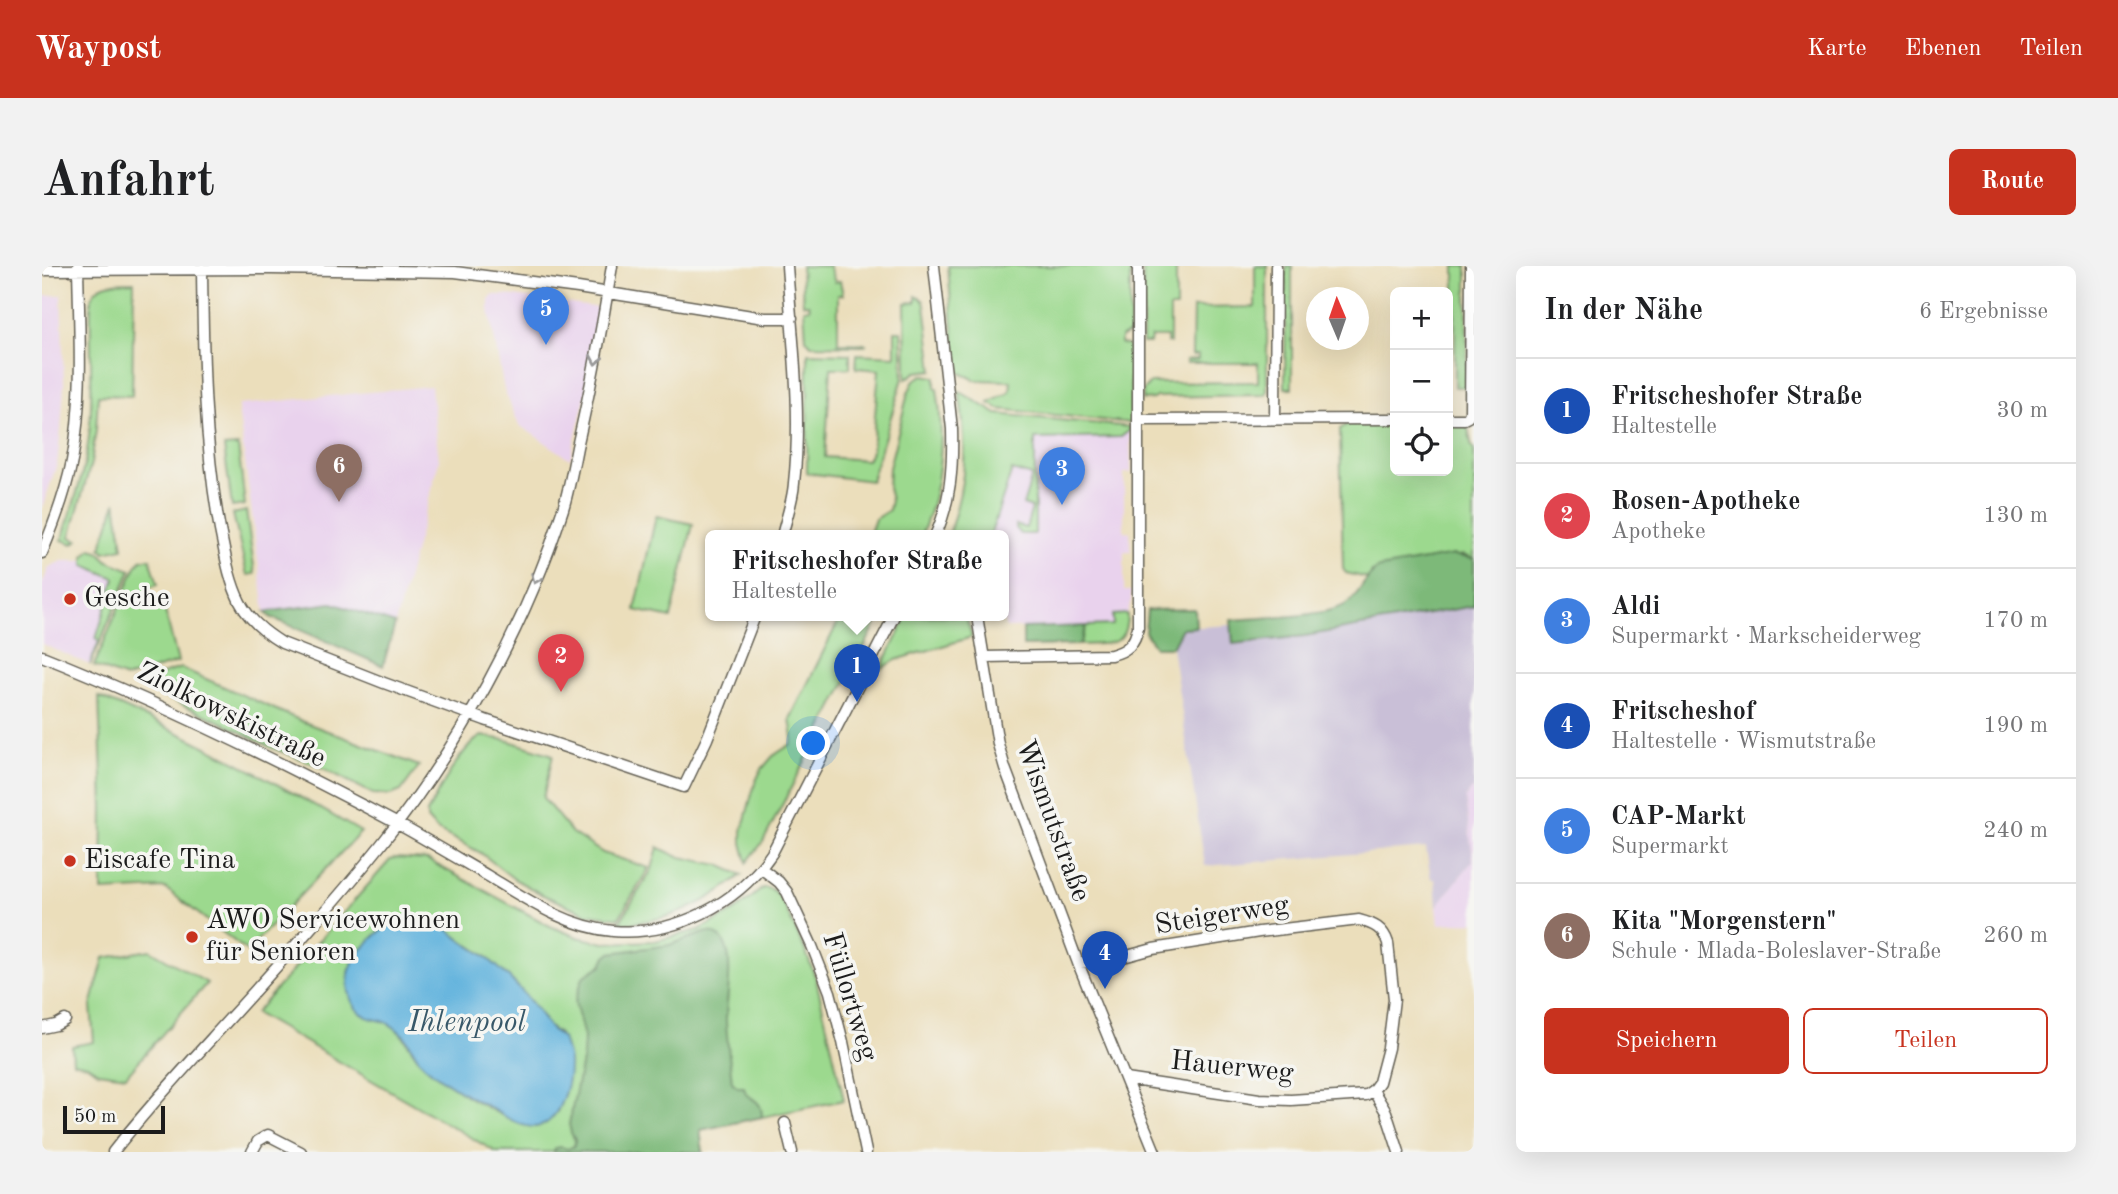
<!DOCTYPE html>
<html lang="de">
<head>
<meta charset="utf-8">
<style>
	:root { --surface:#fff; --page:#f2f2f2; --text:#202124; --muted:#757577; --line:#e0e0e0; --accent:#c8321e }
	body { margin:0; font-family:"Old Standard TT",serif; background:var(--page); color:var(--text) }
	.controls { position:absolute; right:21px; top:21px; display:grid; overflow:hidden; border-radius:10px; box-shadow:0 7px 28px #0002 }
	.controls button { width:63px; height:63px; display:grid; place-items:center; padding:0; border:0; border-bottom:2px solid var(--line); background:var(--surface); color:var(--text); font:35px sans-serif }
	.compass { position:absolute; left:1264px; top:21px; width:63px; height:63px; border-radius:50%; background:var(--surface); box-shadow:0 7px 28px #0002; rotate:358deg }
	.scale { position:absolute; left:21px; bottom:18px; width:102px; box-sizing:border-box; padding-left:7px; border:4px solid #1c1c1c; border-top:0; font-size:19px; line-height:24px; white-space:nowrap; color:#1c1c1c; -webkit-text-stroke:5px #f6f6f2; paint-order:stroke }
	.you { position:absolute; left:772px; top:478px; width:24px; height:24px; margin:-18px; border:5px solid #fff; border-radius:50%; background:#1a73e8; box-shadow:0 0 0 10px #1a73e833 }
	.badge { display:grid; place-items:center; width:46px; height:46px; border-radius:50%; background:var(--accent); color:#fff; font-size:23px; font-weight:700 }
	.pin { position:absolute; translate:-50% -58px; filter:drop-shadow(0 2px 4px #0008) }
	.pin::after { content:''; position:absolute; top:37px; width:24px; height:21px; background:inherit; clip-path:polygon(0 0,100% 0,50% 100%) }
	.popup { position:absolute; left:663px; top:264px; width:304px; height:91px; box-sizing:border-box; display:grid; place-content:center; border-radius:10px; background:var(--surface); filter:drop-shadow(0 2px 5px #0005); font-size:23px; white-space:nowrap; color:var(--muted) }
	.popup b { font-size:26px; color:var(--text) }
	.popup::after { content:''; position:absolute; left:50%; top:100%; margin-left:-14px; border:14px solid transparent; border-top-color:var(--surface) }
	.list { margin:0; padding:0; list-style:none }
	h2 { display:flex; justify-content:space-between; align-items:center; height:91px; margin:0; padding:0 28px; font-size:30px }
	h2 small { font-size:23px; font-weight:400; color:var(--muted) }
	.list li { display:grid; grid-template-columns:46px 1fr auto; gap:21px; align-items:center; box-sizing:border-box; height:105px; padding:0 28px; border-top:2px solid var(--line) }
	.list b { display:block; font-size:26px; white-space:nowrap }
	.list p { margin:0; font-size:23px; white-space:nowrap; color:var(--muted) }
	.list em { font-size:23px; font-style:normal; color:var(--muted) }
	.actions { display:flex; gap:14px; padding:21px 28px }
	.actions a { flex:1; padding:16px 0; border:2px solid var(--accent); border-radius:10px; text-align:center; font-size:24px; color:var(--accent) }
	.actions .main { background:var(--accent); color:#fff }
	.icon { flex:none; width:38px; height:38px; fill:none; stroke:currentColor; stroke-width:2; stroke-linecap:round; stroke-linejoin:round }
	.map { position:relative; flex:none; width:1432px; height:886px; overflow:hidden; border-radius:10px }
	header { display:flex; align-items:center; gap:42px; box-sizing:border-box; height:98px; padding:0 35px; background:var(--accent); color:#fff }
	header strong { font-size:33px }
	nav { display:flex; gap:38px; margin-inline-start:auto; font-size:24px }
	.intro { display:flex; align-items:center; justify-content:space-between; box-sizing:border-box; height:168px; padding:0 42px }
	h1 { margin:0; font-size:49px }
	.button { padding:18px 32px; border-radius:10px; background:var(--accent); color:#fff; font-size:24px; font-weight:700 }
	main { display:flex; gap:42px; padding:0 42px }
	aside { flex:1; background:var(--surface); border-radius:10px; box-shadow:0 7px 28px #0002 }
	.map>svg:first-child { display:block }
	.built { fill:#e9d2ed }
	.industrial { fill:#c9bfd7 }
	.green { fill:#9cd98e; stroke:#5c7a55; stroke-width:2; fill-rule:evenodd }
	.forest { fill:#7db979; stroke:#4c6a4a; stroke-width:2 }
	.water { fill:#62b3dd; stroke:#3f687c; stroke-width:2 }
	.lines { fill:none; stroke-linecap:round; stroke-linejoin:round }
	.street-casing { stroke:#646054; stroke-width:13 }
	.street { stroke:#fff; stroke-width:10 }
	.oneway { stroke:#999 }
	.poi-dot { fill:#c8321e; stroke:#f6f6f2; stroke-width:2.5 }
	.labels { text-anchor:middle; dominant-baseline:central; stroke-width:7; stroke-linejoin:round; paint-order:stroke }
	.poi-label { font-size:28px; fill:#1c1c1c; stroke:#f6f6f2; text-anchor:start }
	.street-label { font-size:28px; fill:#1c1c1c; stroke:#f6f6f2 }
	.water-label { font-size:30px; font-style:italic; fill:#385869; stroke:#f6f6f2 }
</style>
</head>
<body>
<header>
<strong>Waypost</strong>
<nav><a>Karte</a><a>Ebenen</a><a>Teilen</a></nav>
</header>
<div class="intro"><h1>Anfahrt</h1><a class="button">Route</a></div>
<main>
<div class="map">
<svg width="1432" height="886" viewBox="0 0 1432 886">
	<rect width="100%" height="100%" fill="#f6f6f2"/>
	<filter id="ink" filterUnits="userSpaceOnUse"><feTurbulence type="fractalNoise" baseFrequency=".0143" numOctaves="2"/><feDisplacementMap in="SourceGraphic" scale="14" xChannelSelector="R" yChannelSelector="G"/><feConvolveMatrix kernelMatrix="1 2 1 2 8 2 1 2 1" color-interpolation-filters="sRGB"/></filter>
	<filter id="wash" filterUnits="userSpaceOnUse"><feTurbulence type="fractalNoise" baseFrequency=".00686" numOctaves="4" result="noise"/><feDisplacementMap in="SourceGraphic" scale="28" xChannelSelector="R" yChannelSelector="G"/><feGaussianBlur stdDeviation="1.57" result="paint"/><feColorMatrix in="noise" values="0 0 0 0 0 0 0 0 0 0 0 0 0 0 0 0 0 1.4 0 .05"/><feComposite in="paint" operator="in"/></filter>
	<g filter="url(#wash)">
		<rect width="100%" height="100%" fill="#ebdebb"/>
		<!-- built -->
		<path class="built" d="M 19,29 L 22,118 L 19,163 L 15,198 L 0,242 L 0,30 Z
			M 452,29 L 464,29 L 558,42 L 545,124 L 528,193 L 477,159 L 462,123 L 447,44 L 447,33 Z
			M 389,120 L 397,195 L 353,358 L 290,337 L 223,346 L 196,142 L 197,139 Z
			M 1088,164 L 1089,207 L 1082,207 L 1082,265 L 1088,266 L 1089,286 L 1082,286 L 1082,325 L 1089,325 L 1089,335 L 1085,348 L 1072,349 L 1072,359 L 964,362 L 960,350 L 962,350 L 962,270 L 948,270 L 984,168 L 1086,166 Z
			M 20,295 L 41,295 L 80,309 L 48,399 L 0,378 L 0,319 L 7,301 Z
			M 1432,523 L 1432,656 L 1397,658 L 1395,640 L 1431,594 L 1423,533 L 1429,524 Z"/>
		<!-- industrial -->
		<path class="industrial" d="M 1432,340 L 1432,523 L 1429,524 L 1423,533 L 1431,594 L 1395,640 L 1393,613 L 1389,613 L 1384,582 L 1163,600 L 1130,381 L 1140,362 L 1190,359 L 1191,378 L 1263,370 Z"/>
		<!-- green -->
		<path class="green" d="M 759,0 L 787,0 L 793,16 L 798,15 L 801,29 L 796,29 L 796,77 L 825,78 L 820,80 L 769,79 L 764,73 L 762,43 L 768,42 L 767,38 L 761,38 Z
			M 906,0 L 1088,0 L 1088,67 L 1079,71 L 1079,78 L 1085,79 L 1088,84 L 1089,157 L 957,143 L 947,137 L 968,126 L 969,115 L 934,114 L 918,107 L 914,100 Z
			M 1101,0 L 1134,0 L 1134,42 L 1128,42 L 1128,77 L 1125,77 L 1125,71 L 1109,71 L 1108,77 L 1101,77 Z
			M 1213,0 L 1225,0 L 1225,126 L 1223,129 L 1114,131 L 1111,133 L 1101,134 L 1101,125 L 1108,117 L 1216,116 L 1216,97 L 1145,97 L 1144,94 L 1156,93 L 1156,89 L 1150,89 L 1151,42 L 1213,41 Z
			M 1244,0 L 1250,0 L 1250,122 L 1243,122 Z
			M 1413,0 L 1425,0 L 1425,121 L 1413,121 Z
			M 92,16 L 90,130 L 56,129 L 54,164 L 49,197 L 28,271 L 36,274 L 31,278 L 20,274 C 29,245 40,216 45,185 C 53,135 47,84 49,33 C 55,14 75,17 92,16 Z
			M 874,30 L 881,34 L 883,39 L 891,104 L 874,106 L 864,113 L 863,37 L 874,36 Z
			M 853,65 L 859,65 L 861,112 L 829,215 L 765,207 L 766,87 L 808,88 L 808,102 L 789,102 L 783,191 L 825,194 L 830,184 L 837,104 L 814,102 L 815,88 L 853,90 Z
			M 881,109 L 893,111 L 893,122 L 895,123 C 903,175 899,222 879,270 L 827,270 L 833,253 L 847,244 L 849,234 L 846,222 L 847,202 L 866,127 L 872,114 Z
			M 917,125 L 955,148 L 1088,161 L 1088,164 L 1079,171 L 993,173 L 993,268 L 978,268 L 974,262 L 974,259 L 984,262 L 990,242 L 981,239 L 990,210 L 970,204 L 948,270 L 906,270 C 925,214 926,183 917,125 Z
			M 1306,158 L 1353,158 L 1353,205 L 1406,205 L 1406,158 L 1423,158 C 1430,166 1426,177 1432,185 L 1432,293 L 1421,289 L 1330,306 L 1326,312 L 1304,307 L 1301,303 L 1298,163 Z
			M 196,180 L 203,239 L 190,241 L 182,181 Z
			M 74,236 L 81,282 L 63,286 L 59,282 Z
			M 204,245 L 213,308 L 205,309 L 191,248 Z
			M 614,250 L 651,258 L 629,352 L 593,344 Z
			M 49,283 L 56,285 L 66,295 L 89,304 L 48,399 L 57,375 L 54,373 L 73,312 L 42,299 L 42,290 Z
			M 108,292 L 116,318 L 105,322 L 109,339 L 121,337 L 136,396 L 84,412 L 52,400 L 93,302 L 99,294 Z
			M 1085,348 C 1085,383 1065,377 1038,379 L 1044,360 L 1071,359 L 1071,349 Z
			M 799,350 L 838,350 L 721,576 L 705,596 L 700,577 L 700,565 L 713,517 L 719,504 L 731,490 L 749,478 L 751,472 L 748,453 Z
			M 865,350 L 924,350 L 930,371 L 854,394 L 839,403 Z
			M 139,402 L 262,456 L 377,500 L 359,525 L 349,529 L 331,528 L 277,500 L 230,482 L 179,456 L 91,417 Z
			M 57,431 C 148,469 234,516 319,566 L 205,685 L 123,622 L 60,625 L 61,540 Z
			M 440,470 L 464,474 L 511,489 L 501,532 L 530,567 L 561,587 L 607,602 L 577,652 L 546,648 L 501,629 L 472,613 L 439,587 L 395,564 L 385,553 L 385,547 C 396,527 420,479 440,470 Z
			M 616,581 L 634,590 L 677,599 L 700,609 C 658,642 627,656 573,658 L 579,654 L 610,603 Z
			M 353,592 L 386,594 L 508,660 L 535,671 L 562,677 L 613,675 L 657,664 L 693,645 L 721,622 C 730,621 734,626 739,633 L 763,684 L 774,713 L 802,834 L 658,864 L 661,886 L 454,886 L 213,747 L 348,594 ZM 383,650 L 444,690 L 483,730 L 507,761 L 517,768 L 527,795 L 522,829 L 515,846 L 488,860 C 457,851 428,833 402,814 C 395,809 387,804 381,798 C 369,786 365,771 351,760 C 329,744 319,759 307,726 L 349,657 L 366,651 Z
			M 108,684 L 165,717 L 84,810 L 56,806 L 45,799 L 31,796 L 30,780 L 52,776 L 49,740 L 62,692 Z"/>
		<!-- forest -->
		<path class="forest" d="M 1411,289 L 1432,293 L 1432,340 L 1263,370 L 1191,378 L 1189,354 C 1218,351 1281,352 1304,338 C 1318,330 1322,310 1337,302 Z
			M 290,337 L 353,358 L 341,400 L 228,351 L 223,346 Z
			M 1153,343 L 1154,361 L 1140,362 L 1130,381 L 1113,381 L 1103,366 L 1105,344 Z
			M 1044,360 L 1038,379 L 981,380 L 981,362 Z
			M 666,666 C 700,669 683,733 684,755 C 685,775 688,796 690,816 L 696,821 L 702,821 L 704,828 C 715,836 720,837 720,851 L 658,864 L 661,886 L 511,886 L 514,882 L 519,881 L 526,883 L 532,880 L 533,874 L 529,867 L 527,858 L 541,790 L 542,771 L 533,736 L 541,711 L 560,699 L 564,690 L 568,687 L 627,679 Z"/>
		<!-- water -->
		<path class="water" d="M 383,650 C 398,654 406,664 418,673 C 426,680 436,684 444,691 C 468,710 491,736 507,761 C 512,768 519,768 522,776 C 524,782 527,790 527,796 C 528,815 518,855 498,860 C 481,865 459,848 445,840 C 424,829 401,816 383,800 C 373,792 370,779 362,770 C 356,764 348,757 340,755 C 335,753 330,754 325,751 C 305,741 302,714 311,696 C 314,690 319,684 324,679 C 340,660 358,651 383,650 Z"/>
	</g>
	<g filter="url(#ink)">
		<g class="lines">
			<defs>
				<path id="street" d="M 892,0 L 910,163 C 911,200 909,236 893,270
					M 1096,0 L 1096,154 L 1353,153
					M 160,3 C 161,90 162,178 178,264 C 183,288 187,314 198,336 C 207,354 222,366 240,377 L 342,417 L 443,454 L 642,521 L 665,473 L 713,350
					M 0,4 L 230,3 L 413,6 L 536,22 L 722,52 L 750,52
					M 1233,153 L 1234,0
					M 1406,153 L 1422,153 L 1426,151 L 1428,147 L 1429,0
					M 740,270 C 744,253 751,234 752,217 C 760,145 750,71 745,0
					M 0,287 C 12,258 24,226 30,195 C 42,131 37,64 36,0
					M 935,350 L 956,478 L 963,502 L 1036,697 L 1113,886
					M 0,390 C 121,438 239,496 354,557 C 385,574 415,592 446,610 C 484,633 525,661 571,665 C 633,670 696,638 730,587 L 852,350
					M 943,391 L 1069,389 C 1085,385 1093,378 1096,361 L 1096,154
					M 720,603 L 737,616 L 745,626 L 770,680 L 788,726 L 801,776 L 824,886
					M 1036,697 L 1074,693 L 1111,683 L 1217,666 L 1317,654 C 1332,658 1341,662 1346,677 L 1352,733 L 1346,782 L 1337,816 L 1331,824 L 1324,829 L 1249,834 L 1217,833 L 1084,813
					M 0,762 L 14,759 L 23,754
					M 1331,824 L 1344,846 L 1357,886
					M 743,857 L 750,886
					M 71,886 C 102,846 137,808 171,771 C 228,708 285,646 338,580 C 416,482 483,362 521,243 C 527,223 531,202 535,181 C 549,121 560,61 570,0
					M 210,886 L 216,875 L 226,869 L 259,886"/>
			</defs>
			<!-- street casing -->
			<use href="#street" class="street-casing"/>
			<!-- street -->
			<use href="#street" class="street"/>
		</g>
		<!-- one-way arrows -->
		<defs><path id="oneway-chevron" d="M-2-3.5L2.5 0L-2 3.5" fill="none" stroke-width="1.6" stroke-linecap="round" stroke-linejoin="round" transform="scale(1.75)"/></defs>
		<g class="oneway">
			<use href="#oneway-chevron" transform="translate(554 94) rotate(100)"/>
			<use href="#oneway-chevron" transform="translate(494 313) rotate(113)"/>
		</g>
	</g>
	<!-- markers -->
	<g class="poi-dot">
		<circle cx="28" cy="333" r="7"/>
		<circle cx="28" cy="595" r="7"/>
		<circle cx="150" cy="671" r="7"/>
	</g>
	<g class="labels">
		<!-- poi labels -->
		<g class="poi-label">
			<text x="42" y="333">Gesche</text>
			<text x="42" y="595">Eiscafe Tina</text>
			<text x="164" y="655">AWO Servicewohnen<tspan x="164" dy="32">für Senioren</tspan></text>
		</g>
		<!-- street labels -->
		<g class="street-label">
			<text transform="translate(189 450) rotate(26)">Ziolkowskistraße</text>
			<text transform="translate(1010 555) rotate(70)">Wismutstraße</text>
			<text transform="translate(1180 650) rotate(-9)">Steigerweg</text>
			<text transform="translate(807 731) rotate(73)">Füllortweg</text>
			<text transform="translate(1190 802) rotate(6)">Hauerweg</text>
		</g>
		<!-- water labels -->
		<g class="water-label">
			<text x="425" y="757">Ihlenpool</text>
		</g>
	</g>
</svg>
<div class="controls">
<button>+</button>
<button>−</button>
<button><svg class="icon" aria-label="locate" viewBox="0 0 24 24"><circle cx="12" cy="12" r="6"/><path d="M12 2v4M12 18v4M2 12h4M18 12h4"/></svg></button>
</div>
<svg class="compass" viewBox="-18 -18 36 36"><path d="M0-13l5 13h-10z" fill="#e53935"/><path d="M0 13l5-13h-10z" fill="#757577"/></svg>
<div class="scale">50 m</div>
<div class="you"></div>
<div class="pin badge" style="left:815px;top:436px;background:#1a4fb4">1</div>
<div class="popup"><b>Fritscheshofer Straße</b>Haltestelle</div>
<div class="pin badge" style="left:519px;top:426px;background:#e0444e">2</div>
<div class="pin badge" style="left:1020px;top:239px;background:#3f7fe0">3</div>
<div class="pin badge" style="left:1063px;top:723px;background:#1a4fb4">4</div>
<div class="pin badge" style="left:504px;top:79px;background:#3f7fe0">5</div>
<div class="pin badge" style="left:297px;top:236px;background:#8d6e63">6</div>
</div>
<aside>
<h2>In der Nähe<small>6 Ergebnisse</small></h2>
<ul class="list">
<li><span class="badge" style="background:#1a4fb4">1</span><div><b>Fritscheshofer Straße</b><p>Haltestelle</p></div><em>30 m</em></li>
<li><span class="badge" style="background:#e0444e">2</span><div><b>Rosen-Apotheke</b><p>Apotheke</p></div><em>130 m</em></li>
<li><span class="badge" style="background:#3f7fe0">3</span><div><b>Aldi</b><p>Supermarkt · Markscheiderweg</p></div><em>170 m</em></li>
<li><span class="badge" style="background:#1a4fb4">4</span><div><b>Fritscheshof</b><p>Haltestelle · Wismutstraße</p></div><em>190 m</em></li>
<li><span class="badge" style="background:#3f7fe0">5</span><div><b>CAP-Markt</b><p>Supermarkt</p></div><em>240 m</em></li>
<li><span class="badge" style="background:#8d6e63">6</span><div><b>Kita &quot;Morgenstern&quot;</b><p>Schule · Mlada-Boleslaver-Straße</p></div><em>260 m</em></li>
</ul>
<div class="actions"><a class="main">Speichern</a><a>Teilen</a></div>
</aside>
</main>
</body>
</html>
